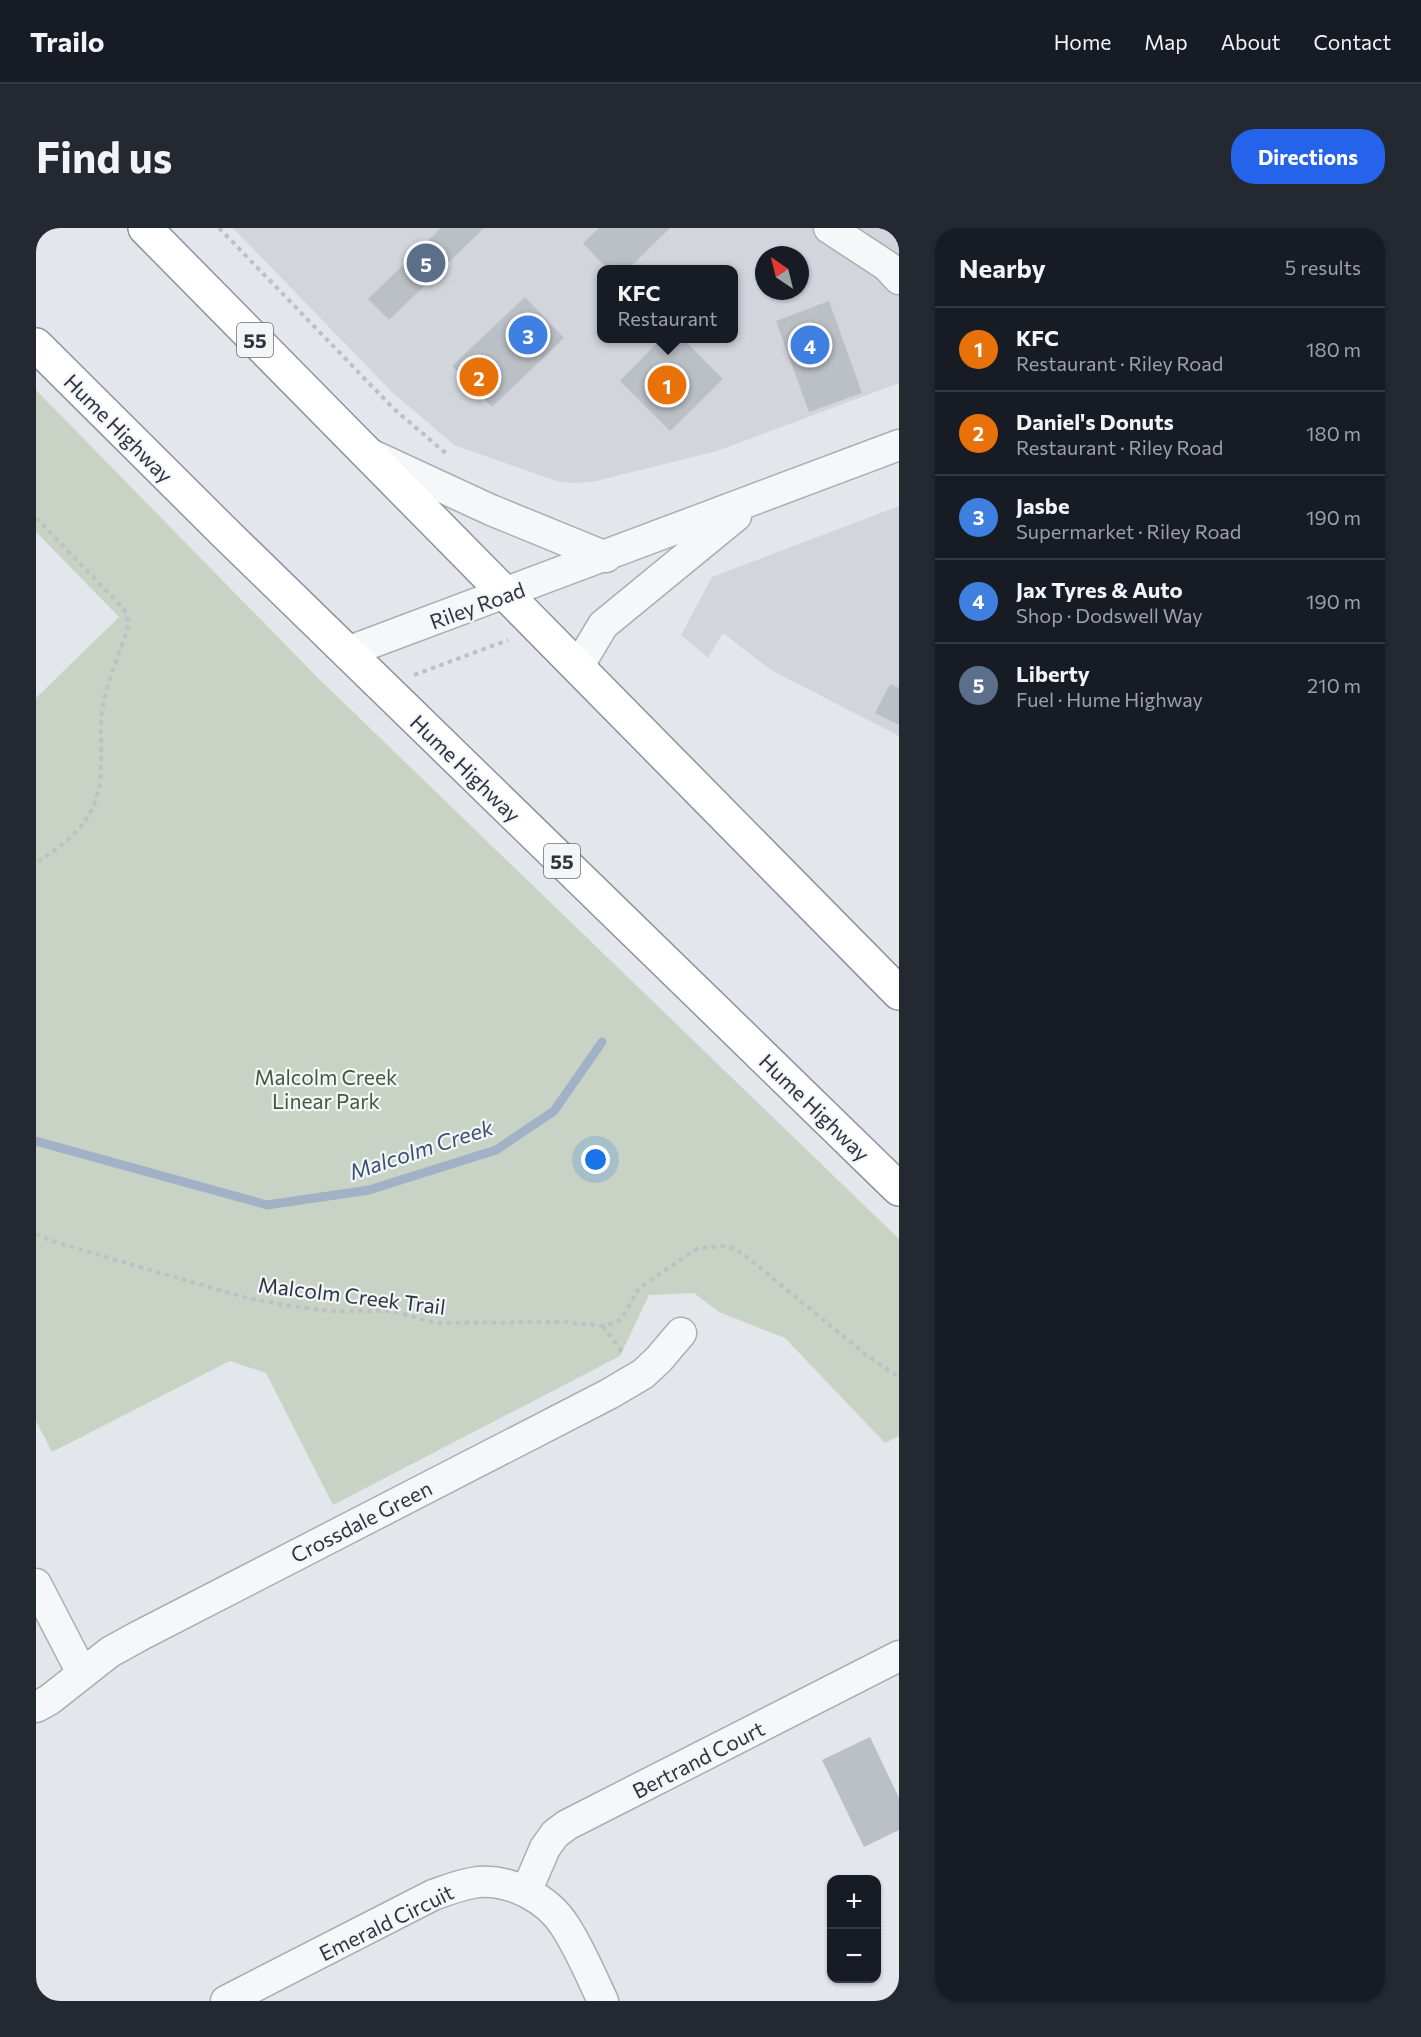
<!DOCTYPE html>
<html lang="en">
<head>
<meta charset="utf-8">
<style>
	:root { --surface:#171b24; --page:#242831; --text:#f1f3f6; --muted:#9ea1a6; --line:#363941; --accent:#2563eb }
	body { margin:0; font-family:Commissioner,sans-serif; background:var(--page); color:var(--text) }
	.controls { position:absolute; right:18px; bottom:18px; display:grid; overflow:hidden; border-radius:12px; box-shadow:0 2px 4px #0004 }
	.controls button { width:54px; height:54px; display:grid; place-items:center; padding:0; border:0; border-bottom:2px solid var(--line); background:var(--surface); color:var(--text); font:30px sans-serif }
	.compass { position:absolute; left:719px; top:18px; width:54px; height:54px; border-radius:50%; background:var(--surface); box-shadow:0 2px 4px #0004; rotate:325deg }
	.you { position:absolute; left:560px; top:932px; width:21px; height:21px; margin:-15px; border:4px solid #fff; border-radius:50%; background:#1a73e8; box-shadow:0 0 0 9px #1a73e833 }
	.badge { display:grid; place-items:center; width:39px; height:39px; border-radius:50%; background:var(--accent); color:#fff; font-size:20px; font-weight:700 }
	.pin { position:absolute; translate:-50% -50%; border:3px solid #fff; box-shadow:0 2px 6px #0006 }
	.popup { position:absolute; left:561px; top:37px; width:141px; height:78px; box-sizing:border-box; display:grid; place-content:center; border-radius:12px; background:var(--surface); filter:drop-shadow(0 2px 4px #0005); font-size:20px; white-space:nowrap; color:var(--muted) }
	.popup b { font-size:22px; color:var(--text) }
	.popup::after { content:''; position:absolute; left:50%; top:100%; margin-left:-12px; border:12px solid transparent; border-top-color:var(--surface) }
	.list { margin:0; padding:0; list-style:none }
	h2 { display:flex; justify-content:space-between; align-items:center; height:78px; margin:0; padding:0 24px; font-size:26px }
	h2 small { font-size:20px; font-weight:400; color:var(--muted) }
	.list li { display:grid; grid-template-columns:39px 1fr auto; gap:18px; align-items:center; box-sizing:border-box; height:84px; padding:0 24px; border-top:2px solid var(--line) }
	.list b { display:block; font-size:22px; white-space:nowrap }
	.list p { margin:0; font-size:20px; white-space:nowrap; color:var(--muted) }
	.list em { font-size:20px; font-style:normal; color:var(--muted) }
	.map { position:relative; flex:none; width:863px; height:1773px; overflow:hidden; border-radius:24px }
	header { display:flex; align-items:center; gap:36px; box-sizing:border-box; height:84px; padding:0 30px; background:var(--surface); border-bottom:2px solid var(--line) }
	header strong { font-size:28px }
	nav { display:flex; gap:33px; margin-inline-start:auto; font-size:21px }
	.intro { display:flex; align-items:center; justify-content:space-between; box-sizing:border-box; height:144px; padding:0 36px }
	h1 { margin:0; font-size:42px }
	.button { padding:15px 27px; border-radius:24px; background:var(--accent); color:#fff; font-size:21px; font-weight:700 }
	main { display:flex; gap:36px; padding:0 36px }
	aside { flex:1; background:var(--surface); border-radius:24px; box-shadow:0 2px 4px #0004 }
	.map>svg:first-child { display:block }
	.built { fill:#d2d5dc; fill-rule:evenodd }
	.green { fill:#c8d3c5 }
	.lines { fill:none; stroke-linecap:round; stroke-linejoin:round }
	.stream { stroke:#a2b2c6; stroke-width:9 }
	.building { fill:#bbbfc6 }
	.minor-casing { stroke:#a9adb4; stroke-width:33 }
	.highway-casing { stroke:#8c939f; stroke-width:36 }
	.path { stroke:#bec0c5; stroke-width:4; stroke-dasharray:4.5 4.5; stroke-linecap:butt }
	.minor { stroke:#f6f7f9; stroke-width:30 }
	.highway { stroke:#fff; stroke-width:33 }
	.labels { text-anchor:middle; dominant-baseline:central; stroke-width:4.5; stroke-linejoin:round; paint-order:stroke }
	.shield { fill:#f3f5f7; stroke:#686d78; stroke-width:1.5 }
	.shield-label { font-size:20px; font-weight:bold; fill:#2d3341 }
	.street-label { font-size:21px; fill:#2d3341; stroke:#f3f5f7 }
	.park-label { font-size:21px; fill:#405b3b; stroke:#f3f5f7 }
	.water-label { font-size:22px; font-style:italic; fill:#3b5171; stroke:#f3f5f7 }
</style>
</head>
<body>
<header>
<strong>Trailo</strong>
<nav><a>Home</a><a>Map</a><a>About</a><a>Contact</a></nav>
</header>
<div class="intro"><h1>Find us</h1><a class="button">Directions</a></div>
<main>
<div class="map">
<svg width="863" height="1773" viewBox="0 0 863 1773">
	<rect width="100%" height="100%" fill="#e3e6ea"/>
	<!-- built -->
	<path class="built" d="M 197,0 L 863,0 L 863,155 L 681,223 L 560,253 L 539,255 L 520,253 L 418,217 L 356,164 ZM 728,27 L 764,27 L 764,63 L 728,63 ZM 565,42 L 697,42 L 697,110 L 565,110 Z
		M 863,278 L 863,508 L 735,442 L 687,405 L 672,430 L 645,407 L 676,349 Z"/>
	<!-- green -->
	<path class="green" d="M 0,162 L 283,451 L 863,1011 L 863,1208 L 849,1215 L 749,1110 L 683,1084 L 658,1065 L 613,1067 L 584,1128 L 297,1277 L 230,1145 L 194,1133 L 16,1224 L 0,1193 L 0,470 L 83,389 L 0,304 Z"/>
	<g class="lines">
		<!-- stream -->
		<path class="stream" d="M 0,913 L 231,977 L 333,962 L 460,922 L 518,883 L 566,814"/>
	</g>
	<!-- building -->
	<path class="building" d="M 405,0 L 448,0 L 353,92 L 332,71 Z
		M 563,0 L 634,0 L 591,42 L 572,42 L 547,15 Z
		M 489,69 L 528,110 L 456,179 L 416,138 Z
		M 793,73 L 826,165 L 773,184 L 740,93 Z
		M 626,110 L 646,110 L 687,151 L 634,203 L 584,153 Z
		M 854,456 L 863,460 L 863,497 L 839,485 Z
		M 834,1509 L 863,1570 L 863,1602 L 828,1619 L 786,1532 Z"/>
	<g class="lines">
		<defs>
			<path id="minor" d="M 793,0 L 851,38 L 863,51
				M 334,226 L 455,282 L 570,329
				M 311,424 L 863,217
				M 542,439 L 567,397 L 700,288
				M 0,1356 L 46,1445
				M 0,1479 L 13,1472 L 74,1424 L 103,1408 L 573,1166 L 607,1146 L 623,1131 L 645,1105
				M 490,1664 L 509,1620 L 519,1606 L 531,1597 L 863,1428
				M 190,1773 L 397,1667 C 411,1662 426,1656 442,1654 C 475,1651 512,1671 529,1698 C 544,1721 555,1748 567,1773"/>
			<path id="highway" d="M 109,0 L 863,765
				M 0,117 L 189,305 L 863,961"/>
		</defs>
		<!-- minor casing -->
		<use href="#minor" class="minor-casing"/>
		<!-- highway casing -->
		<use href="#highway" class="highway-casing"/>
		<!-- path -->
		<path class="path" d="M 183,0 L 358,181 L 413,228
			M 0,290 L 88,381 L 93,394 C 86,422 72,449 67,477 C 63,499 66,520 65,542 C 63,590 37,611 0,635
			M 378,447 L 472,412
			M 0,1006 L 15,1013 L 211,1070 L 255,1078 L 294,1083 L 356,1083 L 399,1095 L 527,1094 L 567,1098 L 585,1092 L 603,1060 L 662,1020 L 691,1018 L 706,1025 L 829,1126 L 863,1149
			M 567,1098 L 586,1124"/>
		<!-- minor -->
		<use href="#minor" class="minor"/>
		<!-- highway -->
		<use href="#highway" class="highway"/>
	</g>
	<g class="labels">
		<!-- shield labels -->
		<g class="shield">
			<rect x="201" y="95" width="36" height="34" rx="4.5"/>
			<rect x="508" y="616" width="36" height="34" rx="4.5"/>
		</g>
		<g class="shield-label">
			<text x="219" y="112">55</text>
			<text x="526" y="633">55</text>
		</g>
		<!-- street labels -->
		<g class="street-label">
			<text transform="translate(83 200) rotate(45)">Hume Highway</text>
			<text transform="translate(441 377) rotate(-20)">Riley Road</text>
			<text transform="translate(430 540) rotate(44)">Hume Highway</text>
			<text transform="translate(779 879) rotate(44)">Hume Highway</text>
			<text transform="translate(316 1067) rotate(7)">Malcolm Creek Trail</text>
			<text transform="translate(325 1293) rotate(-27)">Crossdale Green</text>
			<text transform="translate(662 1531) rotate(-27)">Bertrand Court</text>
			<text transform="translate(350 1694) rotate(-26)">Emerald Circuit</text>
		</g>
		<!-- park labels -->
		<g class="park-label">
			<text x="290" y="848">Malcolm Creek<tspan x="290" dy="24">Linear Park</tspan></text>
		</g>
		<!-- water labels -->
		<g class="water-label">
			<text transform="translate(385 921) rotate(-18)">Malcolm Creek</text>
		</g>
	</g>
</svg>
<div class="controls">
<button>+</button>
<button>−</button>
</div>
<svg class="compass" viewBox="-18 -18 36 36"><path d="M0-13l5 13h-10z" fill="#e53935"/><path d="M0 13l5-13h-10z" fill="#9ea1a6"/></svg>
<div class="you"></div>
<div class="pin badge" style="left:631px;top:157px;background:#e8710a">1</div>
<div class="popup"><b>KFC</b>Restaurant</div>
<div class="pin badge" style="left:443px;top:149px;background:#e8710a">2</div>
<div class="pin badge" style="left:492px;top:107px;background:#3f7fe0">3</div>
<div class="pin badge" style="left:774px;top:117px;background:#3f7fe0">4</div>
<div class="pin badge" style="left:390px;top:35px;background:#5c6f8a">5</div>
</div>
<aside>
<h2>Nearby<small>5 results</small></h2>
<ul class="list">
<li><span class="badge" style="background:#e8710a">1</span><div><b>KFC</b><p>Restaurant · Riley Road</p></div><em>180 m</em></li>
<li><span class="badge" style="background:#e8710a">2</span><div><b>Daniel's Donuts</b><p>Restaurant · Riley Road</p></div><em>180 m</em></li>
<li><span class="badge" style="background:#3f7fe0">3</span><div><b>Jasbe</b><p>Supermarket · Riley Road</p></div><em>190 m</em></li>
<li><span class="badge" style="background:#3f7fe0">4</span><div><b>Jax Tyres &amp; Auto</b><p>Shop · Dodswell Way</p></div><em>190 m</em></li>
<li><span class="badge" style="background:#5c6f8a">5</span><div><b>Liberty</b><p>Fuel · Hume Highway</p></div><em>210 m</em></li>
</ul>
</aside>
</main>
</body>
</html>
